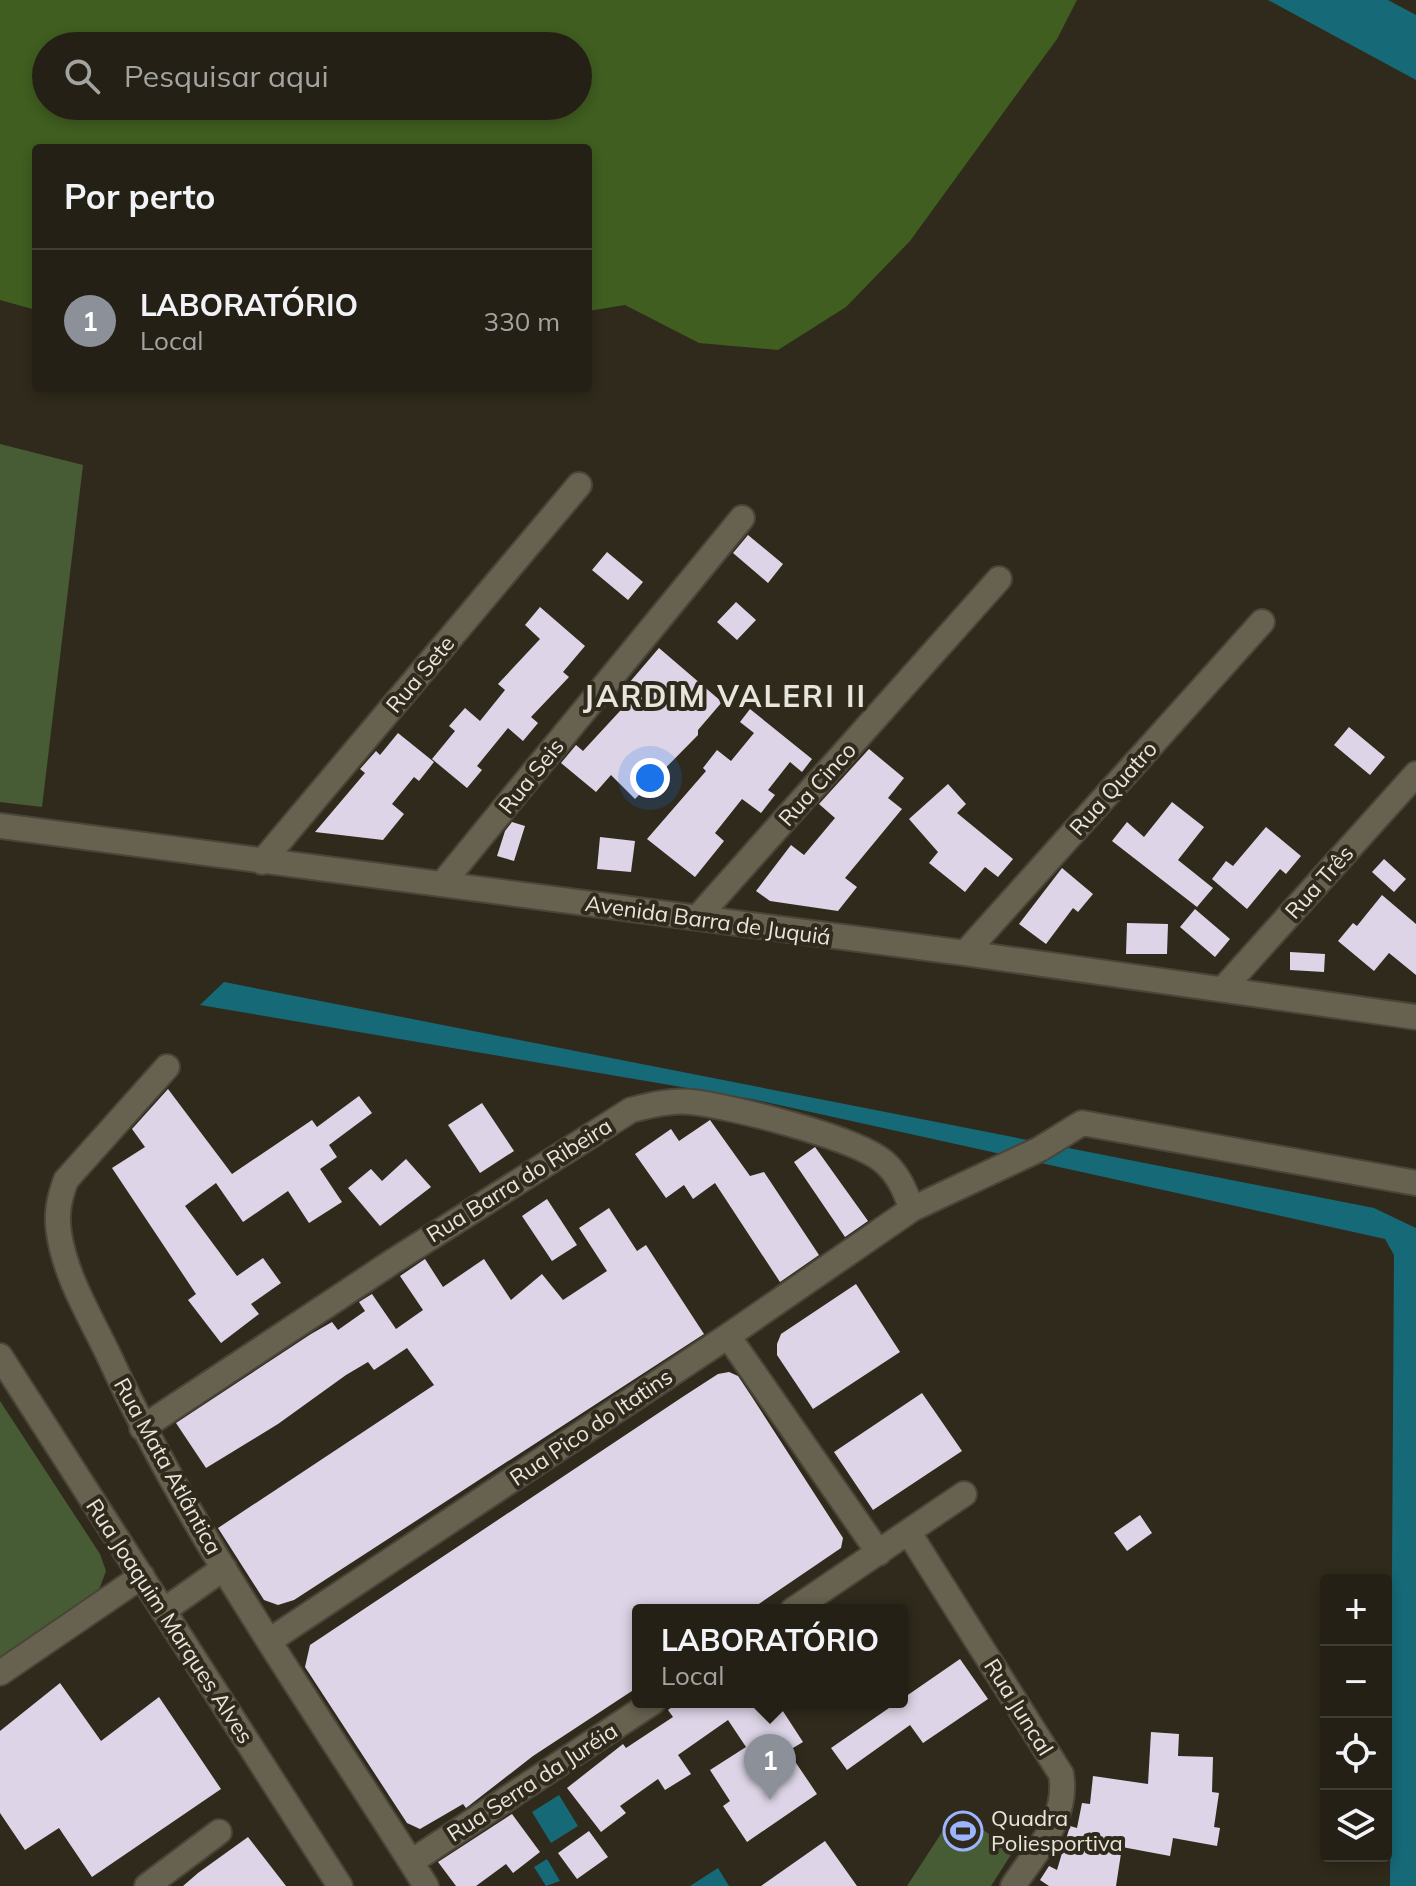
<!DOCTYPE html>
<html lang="pt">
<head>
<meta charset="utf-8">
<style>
	:root { --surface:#242015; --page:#2c281e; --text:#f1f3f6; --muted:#a3a3a0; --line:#413e34; --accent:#8c9099 }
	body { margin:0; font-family:Mulish,sans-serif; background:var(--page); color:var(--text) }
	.controls { position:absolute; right:24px; bottom:24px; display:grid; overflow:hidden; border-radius:8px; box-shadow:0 4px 12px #0003 }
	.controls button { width:72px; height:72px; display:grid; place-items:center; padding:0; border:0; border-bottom:2px solid var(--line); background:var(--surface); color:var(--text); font:40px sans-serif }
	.you { position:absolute; left:650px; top:778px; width:28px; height:28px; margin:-20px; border:6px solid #fff; border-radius:50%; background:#1a73e8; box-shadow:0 0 0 12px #1a73e833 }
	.badge { display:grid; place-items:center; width:52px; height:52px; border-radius:50%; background:var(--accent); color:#fff; font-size:26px; font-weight:700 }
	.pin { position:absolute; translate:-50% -66px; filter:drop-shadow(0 2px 4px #0008) }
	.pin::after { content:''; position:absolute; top:42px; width:28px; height:24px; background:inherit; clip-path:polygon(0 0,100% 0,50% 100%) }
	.popup { position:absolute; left:632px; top:1604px; width:276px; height:104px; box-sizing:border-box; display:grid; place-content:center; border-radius:8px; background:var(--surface); filter:drop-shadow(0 2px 6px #0005); font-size:26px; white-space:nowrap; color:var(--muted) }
	.popup b { font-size:30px; color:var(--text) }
	.popup::after { content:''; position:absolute; left:50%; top:100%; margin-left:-16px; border:16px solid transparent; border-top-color:var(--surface) }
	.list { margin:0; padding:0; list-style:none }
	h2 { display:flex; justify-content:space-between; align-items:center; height:104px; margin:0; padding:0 32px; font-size:34px }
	h2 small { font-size:26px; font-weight:400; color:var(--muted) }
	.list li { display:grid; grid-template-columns:52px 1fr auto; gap:24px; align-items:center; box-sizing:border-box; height:144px; padding:0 32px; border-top:2px solid var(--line) }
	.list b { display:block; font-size:30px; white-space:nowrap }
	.list p { margin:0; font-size:26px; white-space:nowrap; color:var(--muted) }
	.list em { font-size:26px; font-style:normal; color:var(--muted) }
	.icon { flex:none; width:44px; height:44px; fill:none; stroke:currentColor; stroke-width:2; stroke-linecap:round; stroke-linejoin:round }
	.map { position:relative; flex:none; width:1416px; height:1886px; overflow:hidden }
	.search { position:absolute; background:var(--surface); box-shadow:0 4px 12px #0003; left:32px; top:32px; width:560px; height:88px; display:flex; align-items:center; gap:20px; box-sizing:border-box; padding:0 28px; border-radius:44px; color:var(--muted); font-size:30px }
	.panel { position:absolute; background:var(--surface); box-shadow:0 4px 12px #0003; left:32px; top:144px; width:560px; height:248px; border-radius:8px }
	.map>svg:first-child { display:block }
	.green { fill:#475c34 }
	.forest { fill:#405e20; fill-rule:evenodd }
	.water { fill:#166977 }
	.building { fill:#ddd5e7 }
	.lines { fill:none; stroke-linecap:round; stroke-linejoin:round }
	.minor-casing { stroke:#4a4539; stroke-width:28 }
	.minor { stroke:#676150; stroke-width:24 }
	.labels { text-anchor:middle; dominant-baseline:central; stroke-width:8; stroke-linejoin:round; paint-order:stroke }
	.street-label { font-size:22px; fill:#e8e5dc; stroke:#302a1c }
	.poi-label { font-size:22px; fill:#e8e5dc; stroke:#302a1c; text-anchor:start }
	.district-label { font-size:30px; font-weight:bold; letter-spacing:2px; fill:#e8e5dc; stroke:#302a1c }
</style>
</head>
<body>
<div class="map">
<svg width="1416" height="1886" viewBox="0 0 1416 1886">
	<rect width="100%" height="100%" fill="#302a1c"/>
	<!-- green -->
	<path class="green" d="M 0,444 L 83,465 L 42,807 L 0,802 Z
		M 0,1401 L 100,1554 L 106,1571 L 97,1595 L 0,1657 Z
		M 955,1812 L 1014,1850 L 991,1886 L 907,1886 Z"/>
	<!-- forest -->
	<path class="forest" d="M 0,0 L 1077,0 L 1057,39 L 910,241 L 846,307 L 778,350 L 699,343 L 625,305 L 588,311 L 588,148 L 36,148 L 36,310 L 0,300 ZM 46,46 L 578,46 L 578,106 L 46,106 Z"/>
	<!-- water -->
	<path class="water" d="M 1268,0 L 1388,0 L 1416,15 L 1416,80 Z
		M 224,982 L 1374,1208 L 1416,1228 L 1416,1886 L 1390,1886 L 1394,1255 L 1385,1239 L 752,1099 L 200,1005 Z
		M 559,1795 L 578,1826 L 551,1843 L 532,1812 Z
		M 547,1859 L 560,1881 L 546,1886 L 534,1867 Z
		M 718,1868 L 729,1886 L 690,1886 Z"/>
	<!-- building -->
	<path class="building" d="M 748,535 L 783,564 L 768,583 L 733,553 Z
		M 607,552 L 643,582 L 628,600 L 592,570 Z
		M 736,602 L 756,620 L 737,640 L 717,622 Z
		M 540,607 L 585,646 L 563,672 L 569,677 L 531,717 L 538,723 L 523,741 L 508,728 L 477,766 L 482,770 L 467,788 L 432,759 L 455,731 L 449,726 L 465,708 L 480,721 L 505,690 L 498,684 L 540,639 L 525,625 Z
		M 659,648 L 722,702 L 698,730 L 698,735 L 635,799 L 611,775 L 596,792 L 561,763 L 576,745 L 583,751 L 632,698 L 623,690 Z
		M 750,709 L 812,759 L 802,772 L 790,762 L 768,790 L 775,795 L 761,813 L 742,799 L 715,833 L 724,841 L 695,877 L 647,839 L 706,771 L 703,768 L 717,750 L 731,761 L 754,733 L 740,722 Z
		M 1349,727 L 1385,757 L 1370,775 L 1334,745 Z
		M 398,733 L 434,762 L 419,781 L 414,777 L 392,804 L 404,814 L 383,840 L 315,832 L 365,773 L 360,769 L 376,751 L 380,755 Z
		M 869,749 L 904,778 L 888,798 L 902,809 L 845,878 L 857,887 L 838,911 L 770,901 L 756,891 L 791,845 L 804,855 L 835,818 L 819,804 Z
		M 948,784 L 966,804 L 957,813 L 1013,859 L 998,877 L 985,867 L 965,892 L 929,863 L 938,852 L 909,819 Z
		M 1172,802 L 1204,827 L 1178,860 L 1213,888 L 1197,907 L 1112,841 L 1127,822 L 1144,837 Z
		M 512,822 L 525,826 L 514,861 L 497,856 L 505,831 Z
		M 1266,827 L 1301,856 L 1286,874 L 1280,869 L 1247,909 L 1212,879 L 1226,861 L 1233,866 Z
		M 600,837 L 635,841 L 631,872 L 597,869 Z
		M 1384,859 L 1406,879 L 1394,892 L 1372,872 Z
		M 1062,868 L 1093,894 L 1078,912 L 1073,908 L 1046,944 L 1019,924 Z
		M 1382,895 L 1416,924 L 1416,975 L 1389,953 L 1374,971 L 1338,941 L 1353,923 L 1357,926 Z
		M 1195,909 L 1230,939 L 1215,957 L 1180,927 Z
		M 1127,923 L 1168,924 L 1167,954 L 1126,954 Z
		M 1290,952 L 1325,954 L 1324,972 L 1290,970 Z
		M 168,1089 L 232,1174 L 312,1120 L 317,1127 L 359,1096 L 372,1113 L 329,1145 L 337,1157 L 320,1169 L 342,1202 L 309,1223 L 288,1191 L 243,1222 L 216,1183 L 185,1206 L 237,1276 L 263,1258 L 281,1283 L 251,1304 L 259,1314 L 221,1343 L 188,1300 L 196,1294 L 112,1168 L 145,1147 L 132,1129 Z
		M 482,1103 L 514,1151 L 480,1173 L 448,1125 Z
		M 710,1120 L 750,1176 L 764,1172 L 819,1255 L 780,1282 L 715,1183 L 693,1199 L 684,1185 L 666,1198 L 635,1154 L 671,1129 L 679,1141 Z
		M 815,1147 L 868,1221 L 845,1237 L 794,1162 Z
		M 406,1159 L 431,1187 L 380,1226 L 348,1188 L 371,1169 L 382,1181 Z
		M 547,1199 L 577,1245 L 552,1261 L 522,1216 Z
		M 609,1208 L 637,1251 L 646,1245 L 704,1334 L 294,1600 L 278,1605 L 264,1600 L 218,1528 L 434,1385 L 407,1348 L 374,1370 L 368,1362 L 346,1375 L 278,1424 L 206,1468 L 176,1423 L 311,1334 L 332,1322 L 338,1330 L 365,1311 L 359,1302 L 372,1294 L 396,1329 L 423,1310 L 400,1276 L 425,1259 L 443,1287 L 484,1259 L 511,1300 L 542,1274 L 563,1300 L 607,1271 L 579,1228 Z
		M 856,1284 L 900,1352 L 813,1409 L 777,1355 L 777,1344 L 781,1334 Z
		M 729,1372 L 738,1376 L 752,1397 L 843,1538 L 841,1548 L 750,1610 L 638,1610 L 638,1687 L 533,1756 L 466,1808 L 463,1804 L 420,1829 L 407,1823 L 305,1667 L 310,1645 L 684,1396 L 718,1374 Z
		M 922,1393 L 962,1451 L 873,1510 L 834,1452 Z
		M 1140,1515 L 1152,1533 L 1127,1551 L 1114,1533 Z
		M 960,1659 L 988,1699 L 923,1743 L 910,1725 L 847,1770 L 831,1748 Z
		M 60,1683 L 101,1741 L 159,1697 L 221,1789 L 92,1877 L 59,1828 L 25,1850 L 0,1813 L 0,1731 Z
		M 679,1702 L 777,1702 L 803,1742 L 788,1751 L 817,1794 L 747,1842 L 723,1806 L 730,1801 L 710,1770 L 746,1747 L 728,1720 L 678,1755 L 691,1774 L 665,1790 L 658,1779 L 620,1806 L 626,1813 L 601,1832 L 567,1788 L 623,1744 L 626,1748 L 673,1717 L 668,1710 Z
		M 1151,1732 L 1179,1734 L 1178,1756 L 1213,1757 L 1212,1792 L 1219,1793 L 1214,1827 L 1220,1828 L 1217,1846 L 1173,1838 L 1170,1856 L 1122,1847 L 1116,1886 L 1049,1886 L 1040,1880 L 1049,1866 L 1057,1870 L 1070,1826 L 1077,1828 L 1082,1803 L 1090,1804 L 1093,1776 L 1148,1784 Z
		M 512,1814 L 540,1852 L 513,1873 L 506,1864 L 476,1886 L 456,1886 L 438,1862 Z
		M 589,1831 L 608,1857 L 577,1879 L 558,1853 Z
		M 248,1837 L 286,1886 L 183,1886 L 198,1873 Z
		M 825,1841 L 857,1886 L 761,1886 Z"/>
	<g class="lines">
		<defs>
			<path id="minor" d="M 0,826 L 965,953 L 1416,1017
				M 262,862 L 579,485
				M 442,884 L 742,518
				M 698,917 L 999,579
				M 965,953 L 1262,622
				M 1223,989 L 1416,774
				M 167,1067 L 66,1180 C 59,1199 56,1214 59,1233 C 65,1276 91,1318 109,1356 C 195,1543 317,1711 426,1886
				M 728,1336 L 879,1553
				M 0,1356 L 340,1886
				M 142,1428 L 392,1262 L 631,1110 C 651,1105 671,1100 691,1102 C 730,1106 857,1138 884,1162 C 899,1175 905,1191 912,1209
				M 909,1533 L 1061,1774 C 1069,1818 1036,1851 1013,1886
				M 793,1610 L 964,1494
				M 163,1611 L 224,1568
				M 269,1641 L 728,1336 L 912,1209 L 1040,1149 L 1082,1123 L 1416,1183
				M 0,1673 L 142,1576
				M 411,1862 L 653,1702
				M 147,1886 L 219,1832"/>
		</defs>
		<!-- minor casing -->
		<use href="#minor" class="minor-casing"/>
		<!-- minor -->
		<use href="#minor" class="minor"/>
	</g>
	<!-- icons -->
	<defs>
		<symbol id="stadium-ring" viewBox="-11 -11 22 22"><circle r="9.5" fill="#302a1c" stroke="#9cb4fd" stroke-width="1.5"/><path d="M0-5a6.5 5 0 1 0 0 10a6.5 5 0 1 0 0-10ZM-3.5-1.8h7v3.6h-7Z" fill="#9cb4fd"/></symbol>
	</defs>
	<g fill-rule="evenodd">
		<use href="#stadium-ring" x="941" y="1809" width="44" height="44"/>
	</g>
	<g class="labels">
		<!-- street labels -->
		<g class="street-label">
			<text transform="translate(420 674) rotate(-50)">Rua Sete</text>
			<text transform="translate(531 776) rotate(-51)">Rua Seis</text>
			<text transform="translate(817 784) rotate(-48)">Rua Cinco</text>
			<text transform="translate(1113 788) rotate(-48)">Rua Quatro</text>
			<text transform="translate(1319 882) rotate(-48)">Rua Três</text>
			<text transform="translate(708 920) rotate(8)">Avenida Barra de Juquiá</text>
			<text transform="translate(519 1180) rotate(-32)">Rua Barra do Ribeira</text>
			<text transform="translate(591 1427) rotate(-34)">Rua Pico do Itatins</text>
			<text transform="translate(168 1466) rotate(61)">Rua Mata Atlântica</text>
			<text transform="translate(170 1621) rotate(57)">Rua Joaquim Marques Alves</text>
			<text transform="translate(1019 1707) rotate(58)">Rua Juncal</text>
			<text transform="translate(532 1782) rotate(-33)">Rua Serra da Juréia</text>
		</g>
		<!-- poi labels -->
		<g class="poi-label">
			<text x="991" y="1818">Quadra<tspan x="991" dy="25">Poliesportiva</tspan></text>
		</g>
		<!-- district labels -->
		<g class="district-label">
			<text x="725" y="696">JARDIM VALERI II</text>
		</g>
	</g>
</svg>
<div class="controls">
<button>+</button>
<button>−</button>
<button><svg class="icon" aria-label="locate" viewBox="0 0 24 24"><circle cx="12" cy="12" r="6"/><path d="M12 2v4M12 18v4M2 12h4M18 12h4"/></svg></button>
<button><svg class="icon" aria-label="layers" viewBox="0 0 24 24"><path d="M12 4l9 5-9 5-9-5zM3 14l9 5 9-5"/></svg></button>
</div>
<div class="you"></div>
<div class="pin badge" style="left:770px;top:1800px">1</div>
<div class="popup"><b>LABORATÓRIO</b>Local</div>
<div class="search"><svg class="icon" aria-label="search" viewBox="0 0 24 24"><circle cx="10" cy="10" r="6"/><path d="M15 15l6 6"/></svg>Pesquisar aqui</div>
<section class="panel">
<h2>Por perto<small></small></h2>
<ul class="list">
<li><span class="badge">1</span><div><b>LABORATÓRIO</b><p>Local</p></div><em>330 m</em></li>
</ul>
</section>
</div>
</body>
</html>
